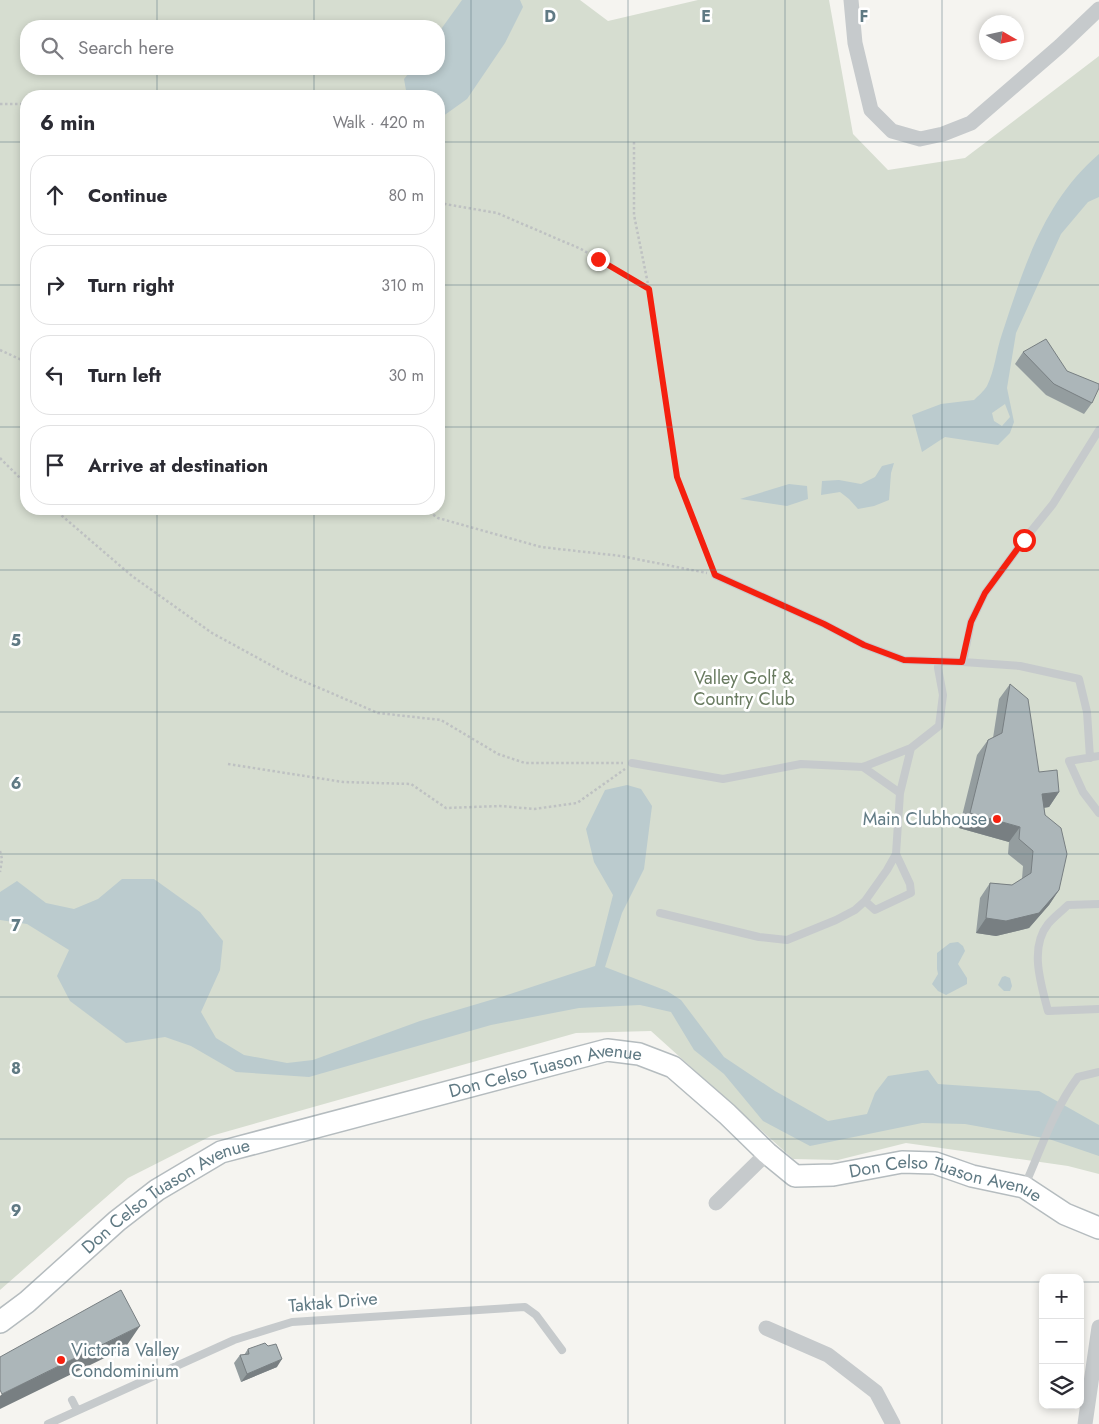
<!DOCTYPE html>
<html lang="en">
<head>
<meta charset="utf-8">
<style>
	:root { --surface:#fff; --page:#f7f7f7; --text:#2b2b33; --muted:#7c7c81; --line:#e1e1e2 }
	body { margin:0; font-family:Jost,sans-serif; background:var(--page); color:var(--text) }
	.controls { position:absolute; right:15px; bottom:15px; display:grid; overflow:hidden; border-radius:10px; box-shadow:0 2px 8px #0003 }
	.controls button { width:45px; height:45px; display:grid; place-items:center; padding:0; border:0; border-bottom:1px solid var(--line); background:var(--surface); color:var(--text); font:25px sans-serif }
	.compass { position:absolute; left:979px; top:15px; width:45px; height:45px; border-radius:50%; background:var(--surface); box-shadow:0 2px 8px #0003; rotate:99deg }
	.stop { position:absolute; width:15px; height:15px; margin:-11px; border:4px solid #f5200f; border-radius:50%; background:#fff }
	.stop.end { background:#f5200f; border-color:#fff; box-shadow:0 1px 5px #0008 }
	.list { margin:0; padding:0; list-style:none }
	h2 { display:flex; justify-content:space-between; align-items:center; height:65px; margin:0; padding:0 20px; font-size:21px }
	h2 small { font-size:16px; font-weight:400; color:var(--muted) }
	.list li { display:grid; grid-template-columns:32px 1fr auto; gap:15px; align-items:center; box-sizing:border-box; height:80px; margin:0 10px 10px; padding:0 10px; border:1px solid var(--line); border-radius:20px }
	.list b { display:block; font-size:19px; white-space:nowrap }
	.list em { font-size:16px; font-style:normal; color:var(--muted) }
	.icon { flex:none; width:28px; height:28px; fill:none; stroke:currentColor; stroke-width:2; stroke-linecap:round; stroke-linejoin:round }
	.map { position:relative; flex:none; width:1099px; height:1424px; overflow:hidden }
	.search { position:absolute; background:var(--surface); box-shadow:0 2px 8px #0003; left:20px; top:20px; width:425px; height:55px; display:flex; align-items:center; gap:12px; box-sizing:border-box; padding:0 18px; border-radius:20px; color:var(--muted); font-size:19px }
	.panel { position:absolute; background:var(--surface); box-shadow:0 2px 8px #0003; left:20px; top:90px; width:425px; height:425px; border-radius:20px }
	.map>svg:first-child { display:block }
	.green { fill:#d6ddd0; fill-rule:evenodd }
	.water { fill:#bbcbce; fill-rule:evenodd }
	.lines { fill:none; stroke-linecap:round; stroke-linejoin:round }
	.secondary-casing { stroke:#b5bcbf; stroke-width:24 }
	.path { stroke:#bec1c2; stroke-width:2.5; stroke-dasharray:2.5 2.5; stroke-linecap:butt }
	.lane { stroke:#c6cacc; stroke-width:8 }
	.street { stroke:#c6cacc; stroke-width:15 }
	.secondary { stroke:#fff; stroke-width:21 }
	.wall { fill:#949d9f }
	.shaded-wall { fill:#787f82 }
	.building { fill:#acb6b9; stroke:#787f82 }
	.route { stroke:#f5200f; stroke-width:6 }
	.grid { fill:none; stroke:#607a84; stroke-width:1; stroke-opacity:0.55 }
	.poi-dot { fill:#f5200f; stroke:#fff; stroke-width:2 }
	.labels { text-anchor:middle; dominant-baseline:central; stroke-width:5; stroke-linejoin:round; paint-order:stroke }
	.park-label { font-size:18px; fill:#697b60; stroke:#fff }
	.poi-label { font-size:18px; fill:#607a84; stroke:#fff; text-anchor:end }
	.street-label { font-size:18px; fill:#607a84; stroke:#fff }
	.grid-label { font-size:16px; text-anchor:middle; font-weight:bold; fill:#607a84; stroke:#fff; stroke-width:5; stroke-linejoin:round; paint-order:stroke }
</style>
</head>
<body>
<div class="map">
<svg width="1099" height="1424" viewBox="0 0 1099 1424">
	<rect width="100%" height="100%" fill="#f5f4f0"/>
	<!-- green -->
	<path class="green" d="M 0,0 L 580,0 L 608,21 L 698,0 L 829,0 L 853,134 L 888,170 L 965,158 L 1099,56 L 1099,1174 L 1068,1166 L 906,1143 L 838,1160 L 793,1159 L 651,1031 L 576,1033 L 211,1136 L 128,1178 L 0,1290 ZM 26,26 L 439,26 L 439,69 L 26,69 ZM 26,96 L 439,96 L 439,509 L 26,509 Z"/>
	<!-- water -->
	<path class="water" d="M 462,0 L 520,0 L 523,7 L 505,43 L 467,99 L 439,119 L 439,96 L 407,96 L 404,79 L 412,69 L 439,69 L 439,32 Z
		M 1099,154 L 1099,197 L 1088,202 L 1061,234 L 1016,333 L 1007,388 L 1014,422 L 1010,433 L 998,445 L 945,437 L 922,452 L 912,415 L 941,404 L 974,400 C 978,396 984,391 987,386 C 995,370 996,351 1002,334 C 1024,267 1044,201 1099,154 ZM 1005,404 L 1010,417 L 1002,426 L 994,421 L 992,413 Z
		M 894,463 L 891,473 L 889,500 L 874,506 L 858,509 L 849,499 L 840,492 L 821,495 L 822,481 L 839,480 L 861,484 L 875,477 L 882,466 Z
		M 789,484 L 807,486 L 808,499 L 787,506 L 740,499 Z
		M 627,785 L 641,789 L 652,806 L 644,869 L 622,913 L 605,967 L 667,991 L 681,1000 L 724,1057 L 775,1091 L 828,1121 L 867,1114 L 875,1093 L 888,1076 L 928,1070 L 938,1084 L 1039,1091 L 1099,1125 L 1099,1156 L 1049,1139 L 965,1124 L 922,1123 L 810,1146 L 763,1121 L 724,1074 L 694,1050 L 671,1012 L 640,1005 L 579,1008 L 491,1025 L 309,1077 L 236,1072 L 191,1046 L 165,1037 L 126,1043 L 70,1001 L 57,976 L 69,950 L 27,924 L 0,920 L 0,892 L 17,881 L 46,903 L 74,909 L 98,899 L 122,879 L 154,879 L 200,912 L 223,941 L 220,970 L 201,1012 L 216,1038 L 244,1055 L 287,1063 L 313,1060 L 420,1021 L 504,996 L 595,966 L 613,895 L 594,862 L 586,829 L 605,790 Z
		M 958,942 L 963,946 L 965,951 L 958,964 L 967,978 L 967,984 L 946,995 L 938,991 L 932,984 L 938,974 L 937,969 L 937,953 L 950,943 Z
		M 1005,976 L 1010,978 L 1012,986 L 1010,991 L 1004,991 L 998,985 L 1002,977 Z"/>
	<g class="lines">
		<defs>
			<g id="secondary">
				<path id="s1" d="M 0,1322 L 27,1302 L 117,1221 L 157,1190 L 221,1152 L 607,1050 L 639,1054 L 673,1067 L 727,1114 L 767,1153 L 795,1176 L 833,1175 L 902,1162 L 935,1163 L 972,1176 L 1024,1187 L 1065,1214 L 1099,1228"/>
			</g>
		</defs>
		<!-- secondary casing -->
		<use href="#secondary" class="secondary-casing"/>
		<!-- path -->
		<path class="path" d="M 0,104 L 26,104
			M 634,142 L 634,215 L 649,289 L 677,477 L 711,567
			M 439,203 L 497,213 L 581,249 L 649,289
			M 0,350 L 26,362
			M 0,458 L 26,484
			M 54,509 L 132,576 L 212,633 L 289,675 L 378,713 L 441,720 L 498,754 L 525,763 L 623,763
			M 425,509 L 438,518 L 541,547 L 621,556 L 707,573
			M 228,764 L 343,782 L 411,784 L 446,808 L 500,806 L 534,809 L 577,803 L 625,769
			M 0,851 L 2,859 L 0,872"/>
		<!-- lane -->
		<path class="lane" d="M 715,575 L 824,624 L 864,645 L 904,660 L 963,662 L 1020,666 L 1079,679 L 1087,712 L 1090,758
			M 963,662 L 971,622 L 985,593 L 1024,540 L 1053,504 L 1099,430
			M 1099,756 L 1069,761 L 1083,792 L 1099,813
			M 632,763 L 723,779 L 801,764 L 863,767 L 911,748 L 939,726 L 943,695 L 938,668 L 938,661
			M 863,767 L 900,793
			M 865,901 L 875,910 L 911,893 L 910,884 L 896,854
			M 1099,904 L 1068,905 C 1062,911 1054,917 1048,924 C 1029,948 1041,984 1048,1011 L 1099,1009
			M 660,913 L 759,937 L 787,940 L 836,920 L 855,910 L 865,901 L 887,870 L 896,854 L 900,793 L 911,748
			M 1025,1185 C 1041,1149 1054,1109 1078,1077 L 1099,1072
			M 72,1400 L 77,1410
			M 48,1424 L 234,1340 L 292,1322 L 525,1307 L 536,1315 L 562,1350"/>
		<!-- street -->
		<path class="street" d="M 851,0 L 855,43 L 871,110 L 892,131 L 920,139 L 943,134 L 971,123 L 1060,46 L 1099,9
			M 716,1203 L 767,1153
			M 766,1328 L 828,1355 L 876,1392 L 893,1424
			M 1085,1424 L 1099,1327"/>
		<!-- secondary -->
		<use href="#secondary" class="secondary"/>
	</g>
	<!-- wall -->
	<path class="wall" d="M 1023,352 L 1067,371 L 1092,403 L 1084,414 L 1046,395 L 1015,364 Z
		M 1010,684 L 1039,772 L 1059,792 L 1049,807 L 1044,808 L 1059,890 L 1049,905 L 1029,928 L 996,936 L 976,933 L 980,898 L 990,883 L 1012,885 L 1022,879 L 1023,866 L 1008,854 L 1009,842 L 959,828 L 977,755 L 988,740 L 993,738 L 999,699 Z
		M 248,1349 L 277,1367 L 241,1382 L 234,1363 L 240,1355 L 244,1355 Z"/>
	<!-- shaded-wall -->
	<path class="shaded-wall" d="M 1059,792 L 1049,807 L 1032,809 L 1042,794 Z
		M 970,813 L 1020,827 L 1009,842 L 959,828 Z
		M 1059,890 L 1049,905 L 1029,928 L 996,936 L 976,933 L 986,918 Z
		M 140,1326 L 125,1348 L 0,1409 L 0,1396 L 2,1394 Z
		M 282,1359 L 277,1367 L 241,1382 L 247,1374 Z"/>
	<!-- building -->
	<path class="building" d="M 1046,339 L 1067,371 L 1099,384 L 1099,388 L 1092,403 L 1054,384 L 1023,352 Z
		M 1010,684 L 1028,699 L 1039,772 L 1057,770 L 1059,792 L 1042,794 L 1045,815 L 1061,828 L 1067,854 L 1059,890 L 1039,913 L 1006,921 L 986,918 L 990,883 L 1012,885 L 1031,873 L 1033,851 L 1019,839 L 1020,827 L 970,813 L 988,740 L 1002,733 Z
		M 121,1290 L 140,1326 L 2,1394 L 0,1390 L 0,1357 Z
		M 265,1343 L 268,1346 L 276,1344 L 282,1359 L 247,1374 L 240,1355 L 249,1354 L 248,1349 Z"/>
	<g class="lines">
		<!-- route -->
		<path class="route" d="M 598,259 L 649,289 L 677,477 L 715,575 L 824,624 L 864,645 L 904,660 L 962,662 L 971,622 L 985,593 L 1024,540"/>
	</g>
	<!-- grid -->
	<path class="grid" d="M 157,0 L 157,26M 314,0 L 314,26M 471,0 L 471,1424M 628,0 L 628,1424M 785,0 L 785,1424M 942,0 L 942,1424M 157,69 L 157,96M 314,69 L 314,96M 0,142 L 26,142M 439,142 L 1099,142M 0,285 L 26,285M 439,285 L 1099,285M 0,427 L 26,427M 439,427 L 1099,427M 157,509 L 157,1424M 314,509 L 314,1424M 0,570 L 1099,570M 0,712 L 1099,712M 0,854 L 1099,854M 0,997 L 1099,997M 0,1139 L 1099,1139M 0,1282 L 1043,1282M 1080,1282 L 1099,1282"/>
	<!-- markers -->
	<g class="poi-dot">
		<circle cx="997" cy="819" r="5"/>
		<circle cx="61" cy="1360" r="5"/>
	</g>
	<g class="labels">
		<!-- park labels -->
		<g class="park-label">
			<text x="744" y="678">Valley Golf &amp;<tspan x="744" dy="21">Country Club</tspan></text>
		</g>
		<!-- poi labels -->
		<g class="poi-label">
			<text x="987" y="819">Main Clubhouse</text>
			<text x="71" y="1350" text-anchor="start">Victoria Valley<tspan x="71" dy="21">Condominium</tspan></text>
		</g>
		<!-- street labels -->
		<g class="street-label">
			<text stroke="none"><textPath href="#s1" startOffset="615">Don Celso Tuason Avenue</textPath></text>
			<text stroke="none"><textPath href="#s1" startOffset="1065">Don Celso Tuason Avenue</textPath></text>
			<text stroke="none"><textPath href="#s1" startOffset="210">Don Celso Tuason Avenue</textPath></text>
			<text transform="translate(333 1302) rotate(-5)">Taktak Drive</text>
		</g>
	</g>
	<g class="grid-label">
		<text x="550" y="22">D</text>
		<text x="706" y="22">E</text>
		<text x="864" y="22">F</text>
		<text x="16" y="646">5</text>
		<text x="16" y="789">6</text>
		<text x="16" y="931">7</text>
		<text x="16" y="1074">8</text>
		<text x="16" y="1216">9</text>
	</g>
</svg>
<div class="controls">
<button>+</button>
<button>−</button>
<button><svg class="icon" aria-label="layers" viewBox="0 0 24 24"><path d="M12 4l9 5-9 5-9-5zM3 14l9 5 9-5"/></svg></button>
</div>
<svg class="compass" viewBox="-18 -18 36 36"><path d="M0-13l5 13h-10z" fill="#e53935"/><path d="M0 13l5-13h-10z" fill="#7c7c81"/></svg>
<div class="stop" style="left:1024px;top:540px"></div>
<div class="stop end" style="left:598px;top:259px"></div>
<div class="search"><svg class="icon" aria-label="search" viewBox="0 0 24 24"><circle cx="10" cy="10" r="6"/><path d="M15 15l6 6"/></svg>Search here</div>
<section class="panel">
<h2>6 min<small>Walk · 420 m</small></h2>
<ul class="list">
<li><svg class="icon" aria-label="ahead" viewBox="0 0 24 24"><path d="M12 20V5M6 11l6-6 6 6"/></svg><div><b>Continue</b></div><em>80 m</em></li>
<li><svg class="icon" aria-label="right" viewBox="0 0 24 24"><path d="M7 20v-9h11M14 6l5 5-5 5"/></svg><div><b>Turn right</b></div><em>310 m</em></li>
<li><svg class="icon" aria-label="left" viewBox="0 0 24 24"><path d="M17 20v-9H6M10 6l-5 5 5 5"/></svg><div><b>Turn left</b></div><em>30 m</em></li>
<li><svg class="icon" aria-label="arrive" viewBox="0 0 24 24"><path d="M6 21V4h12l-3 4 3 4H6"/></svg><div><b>Arrive at destination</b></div></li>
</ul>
</section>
</div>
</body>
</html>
